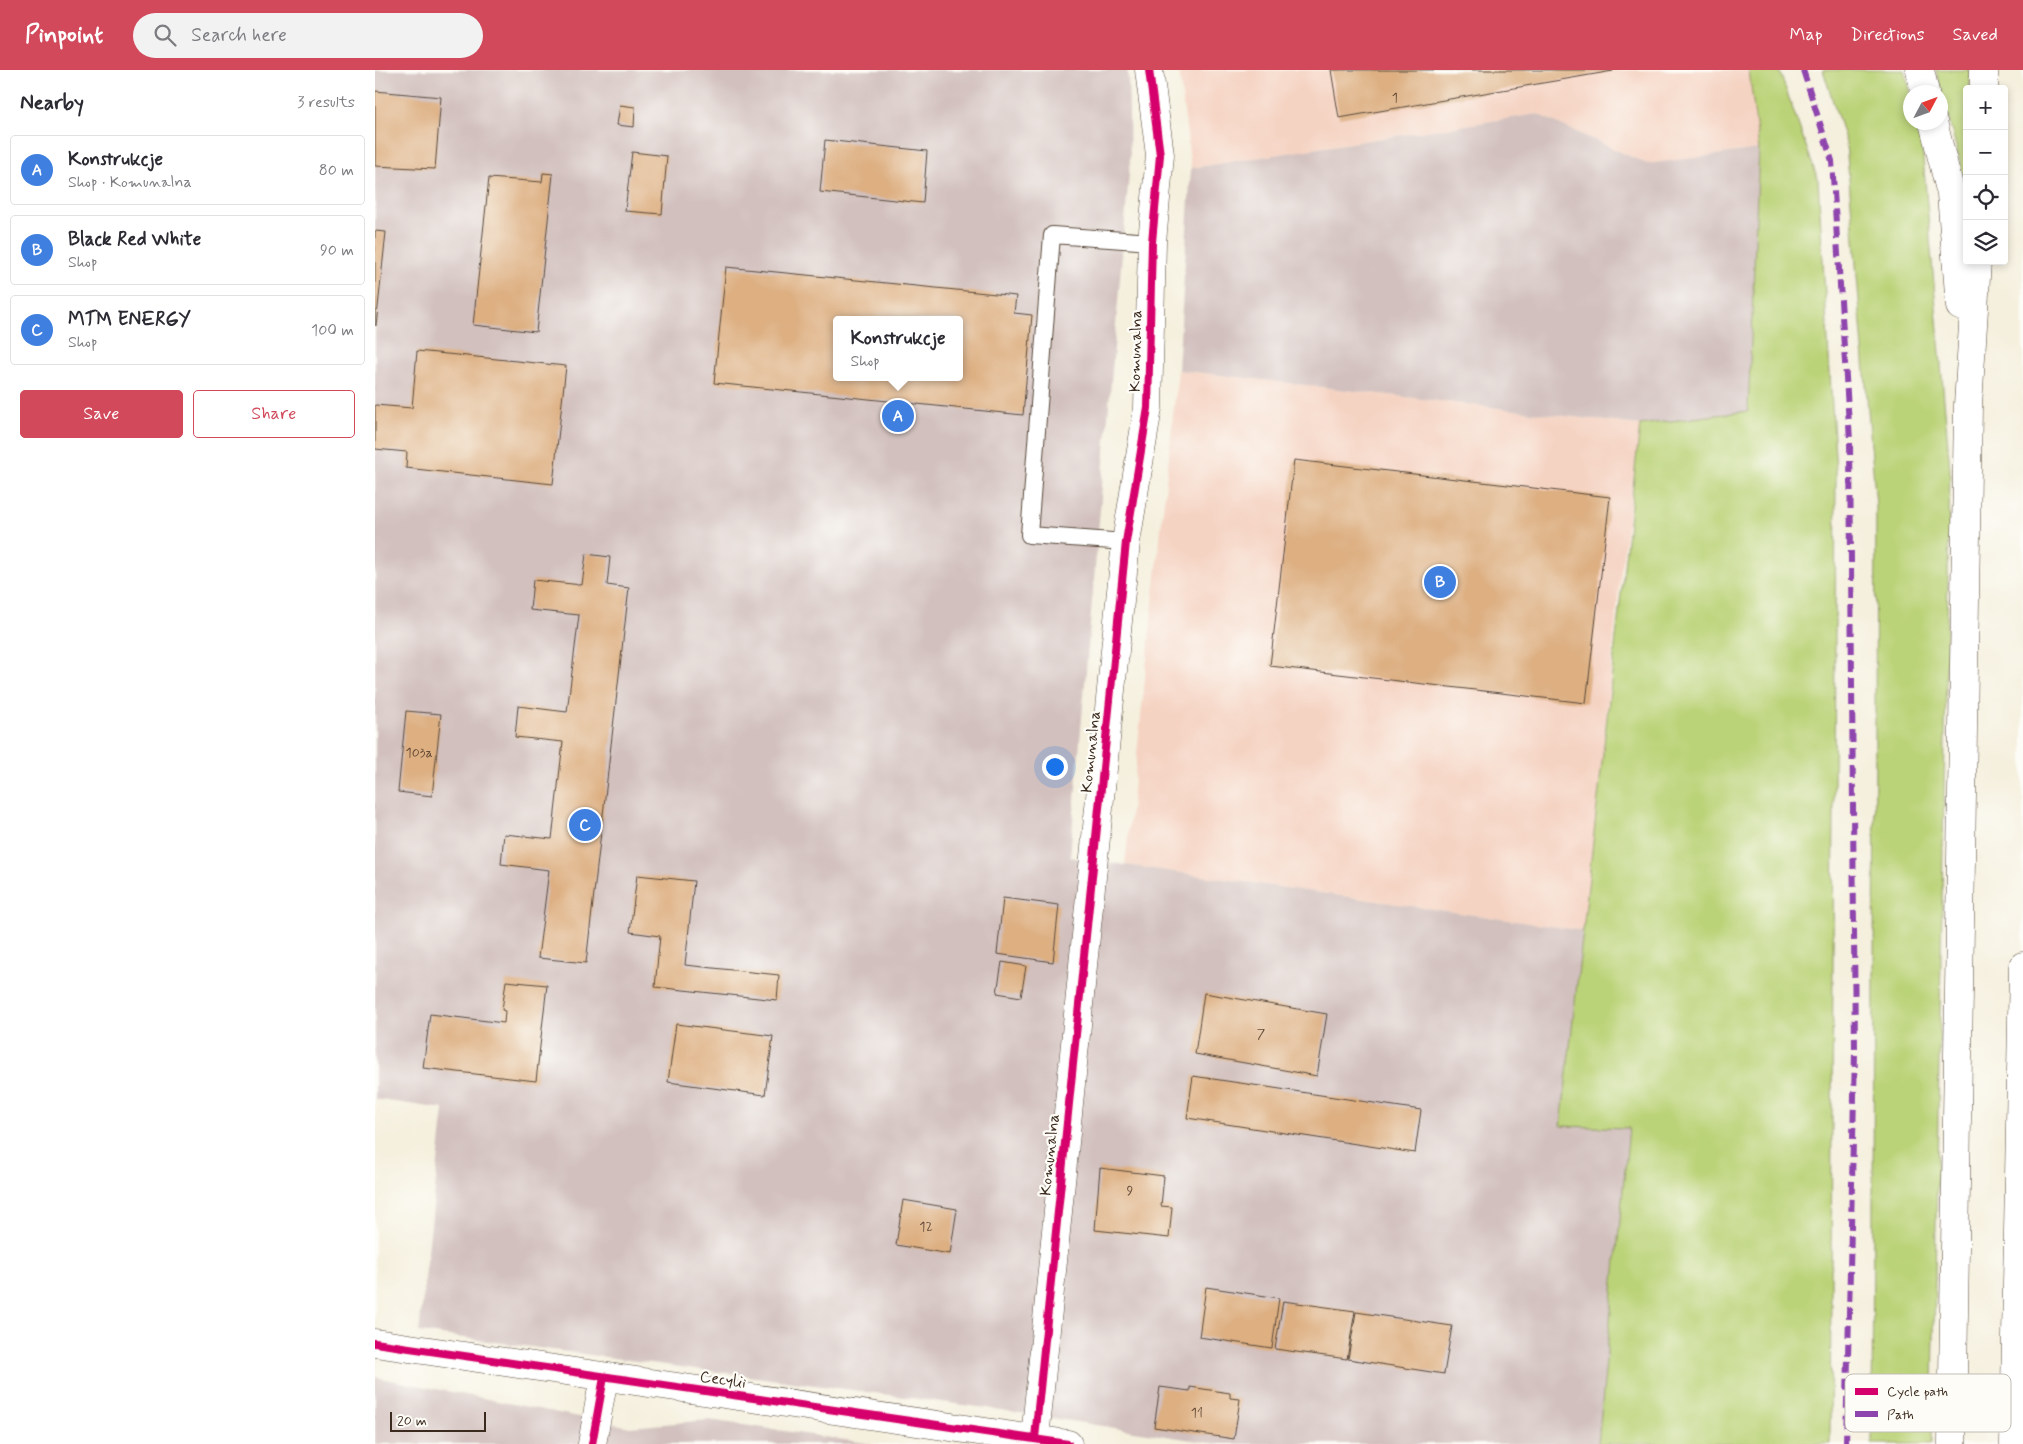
<!DOCTYPE html>
<html lang="en">
<head>
<meta charset="utf-8">
<style>
	:root { --surface:#fff; --page:#f2f2f3; --text:#2b2b33; --muted:#7c7c81; --line:#e1e1e2; --accent:#d1495b }
	body { margin:0; font-family:Mynerve,sans-serif; background:var(--page); color:var(--text) }
	.controls { position:absolute; right:15px; top:15px; display:grid; overflow:hidden; border-radius:5px; box-shadow:0 2px 8px #0003 }
	.controls button { width:45px; height:45px; display:grid; place-items:center; padding:0; border:0; border-bottom:1px solid var(--line); background:var(--surface); color:var(--text); font:25px sans-serif }
	.compass { position:absolute; left:1528px; top:15px; width:45px; height:45px; border-radius:50%; background:var(--surface); box-shadow:0 2px 8px #0003; rotate:49deg }
	.scale { position:absolute; left:15px; bottom:12px; width:96px; box-sizing:border-box; padding-left:5px; border:2px solid #3b2a1e; border-top:0; font-size:14px; line-height:18px; white-space:nowrap; color:#3b2a1e; -webkit-text-stroke:4px #fdfcf7; paint-order:stroke }
	.you { position:absolute; left:679px; top:696px; width:18px; height:18px; margin:-12px; border:4px solid #fff; border-radius:50%; background:#1a73e8; box-shadow:0 0 0 8px #1a73e833 }
	.badge { display:grid; place-items:center; width:32px; height:32px; border-radius:50%; background:var(--accent); color:#fff; font-size:16px; font-weight:700 }
	.pin { position:absolute; translate:-50% -50%; border:2px solid #fff; box-shadow:0 1px 5px #0006 }
	.popup { position:absolute; left:458px; top:246px; width:130px; height:65px; box-sizing:border-box; display:grid; place-content:center; border-radius:5px; background:var(--surface); filter:drop-shadow(0 1px 4px #0005); font-size:16px; white-space:nowrap; color:var(--muted) }
	.popup b { font-size:19px; color:var(--text) }
	.popup::after { content:''; position:absolute; left:50%; top:100%; margin-left:-10px; border:10px solid transparent; border-top-color:var(--surface) }
	.list { margin:0; padding:0; list-style:none }
	h2 { display:flex; justify-content:space-between; align-items:center; height:65px; margin:0; padding:0 20px; font-size:21px }
	h2 small { font-size:16px; font-weight:400; color:var(--muted) }
	.list li { display:grid; grid-template-columns:32px 1fr auto; gap:15px; align-items:center; box-sizing:border-box; height:70px; margin:0 10px 10px; padding:0 10px; border:1px solid var(--line); border-radius:5px }
	.list b { display:block; font-size:19px; white-space:nowrap }
	.list p { margin:0; font-size:16px; white-space:nowrap; color:var(--muted) }
	.list em { font-size:16px; font-style:normal; color:var(--muted) }
	.actions { display:flex; gap:10px; padding:15px 20px }
	.actions a { flex:1; padding:11px 0; border:1px solid var(--accent); border-radius:5px; text-align:center; font-size:18px; color:var(--accent) }
	.actions .main { background:var(--accent); color:#fff }
	.icon { flex:none; width:28px; height:28px; fill:none; stroke:currentColor; stroke-width:2; stroke-linecap:round; stroke-linejoin:round }
	.map { position:relative; flex:none; width:1648px; height:1374px; overflow:hidden }
	header { display:flex; align-items:center; gap:30px; box-sizing:border-box; height:70px; padding:0 25px; background:var(--accent); color:#fff }
	header strong { font-size:24px }
	nav { display:flex; gap:28px; margin-inline-start:auto; font-size:18px }
	.search { width:350px; height:45px; background:var(--page); display:flex; align-items:center; gap:12px; box-sizing:border-box; padding:0 18px; border-radius:28px; color:var(--muted); font-size:19px }
	main { display:flex }
	aside { flex:1; background:var(--surface) }
	.map>svg:first-child { display:block }
	.built { fill:#f5d3c2 }
	.industrial { fill:#d1c0bd; fill-rule:evenodd }
	.green { fill:#bbd378; stroke:#7b7e4b }
	.building { fill:#ddaf81; fill-rule:evenodd }
	.lines { fill:none; stroke-linecap:round; stroke-linejoin:round }
	.lane-casing { stroke:#57483b; stroke-width:18 }
	.street-casing { stroke:#57483b; stroke-width:29 }
	.primary-casing { stroke:#57483b; stroke-width:29 }
	.lane { stroke:#fff; stroke-width:16 }
	.street { stroke:#fff; stroke-width:28 }
	.primary { stroke:#fff; stroke-width:28 }
	.quiet { stroke:#8e44ad; stroke-width:6; stroke-dasharray:12 6; stroke-linecap:butt }
	.cycleway-casing { stroke:#fdfcf7; stroke-width:11 }
	.cycleway { stroke:#d6006c; stroke-width:8 }
	.labels { text-anchor:middle; dominant-baseline:central; stroke-width:4.5; stroke-linejoin:round; paint-order:stroke }
	.number-label { font-size:14px; fill:#644b37 }
	.street-label { font-size:16px; fill:#3b2a1e; stroke:#fdfcf7 }
	.key { fill:#fdfcf7; stroke:#c3bdb6; stroke-width:1 }
	.key-label { font-size:14px; fill:#3b2a1e }
</style>
</head>
<body>
<header>
<strong>Pinpoint</strong>
<div class="search"><svg class="icon" aria-label="search" viewBox="0 0 24 24"><circle cx="10" cy="10" r="6"/><path d="M15 15l6 6"/></svg>Search here</div>
<nav><a>Map</a><a>Directions</a><a>Saved</a></nav>
</header>
<main>
<aside>
<h2>Nearby<small>3 results</small></h2>
<ul class="list">
<li><span class="badge" style="background:#3f7fe0">A</span><div><b>Konstrukcje</b><p>Shop · Komunalna</p></div><em>80 m</em></li>
<li><span class="badge" style="background:#3f7fe0">B</span><div><b>Black Red White</b><p>Shop</p></div><em>90 m</em></li>
<li><span class="badge" style="background:#3f7fe0">C</span><div><b>MTM ENERGY</b><p>Shop</p></div><em>100 m</em></li>
</ul>
<div class="actions"><a class="main">Save</a><a>Share</a></div>
</aside>
<div class="map">
<svg width="1648" height="1374" viewBox="0 0 1648 1374">
	<rect width="100%" height="100%" fill="#fdfcf7"/>
	<filter id="ink" filterUnits="userSpaceOnUse"><feTurbulence type="fractalNoise" baseFrequency=".02" numOctaves="2"/><feDisplacementMap in="SourceGraphic" scale="10" xChannelSelector="R" yChannelSelector="G"/><feConvolveMatrix kernelMatrix="1 2 1 2 8 2 1 2 1" color-interpolation-filters="sRGB"/></filter>
	<filter id="wash" filterUnits="userSpaceOnUse"><feTurbulence type="fractalNoise" baseFrequency=".0096" numOctaves="4" result="noise"/><feDisplacementMap in="SourceGraphic" scale="20" xChannelSelector="R" yChannelSelector="G"/><feGaussianBlur stdDeviation="1.12" result="paint"/><feColorMatrix in="noise" values="0 0 0 0 0 0 0 0 0 0 0 0 0 0 0 0 0 1.4 0 .05"/><feComposite in="paint" operator="in"/></filter>
	<g filter="url(#wash)">
		<rect width="100%" height="100%" fill="#f5f0de"/>
		<!-- built -->
		<path class="built" d="M 804,0 L 1374,0 L 1384,79 L 1272,94 L 1162,44 L 816,98 Z
			M 803,300 L 1265,355 L 1244,517 L 1210,861 L 750,795 Z"/>
		<!-- industrial -->
		<path class="industrial" d="M 0,0 L 753,0 L 755,92 L 695,787 L 1210,861 L 1186,1055 L 1254,1058 L 1223,1374 L 842,1374 L 626,1340 L 44,1262 L 69,1039 L 0,1029 ZM 462,250 L 584,250 L 584,307 L 462,307 Z
			M 1162,44 L 1272,94 L 1384,79 L 1373,342 L 1265,355 L 803,300 L 816,98 Z
			M 0,1307 L 255,1357 L 334,1350 L 498,1374 L 0,1374 Z"/>
		<!-- green -->
		<path class="green" d="M 1374,0 L 1404,0 L 1443,110 L 1461,401 L 1455,1374 L 1223,1374 L 1254,1058 L 1186,1056 L 1265,355 L 1373,341 L 1384,79 Z
			M 1448,0 L 1529,0 L 1536,22 L 1536,52 L 1545,53 L 1575,399 L 1557,1374 L 1497,1374 L 1501,436 L 1471,73 Z
			M 1561,0 L 1595,0 L 1595,19 L 1592,19 L 1591,115 Z"/>
		<g id="blocks">
			<!-- building -->
			<path class="building" d="M 956,0 L 1238,0 L 1238,1 L 964,48 Z
				M 0,21 L 66,27 L 60,99 L 0,96 Z
				M 245,35 L 260,37 L 259,57 L 242,55 Z
				M 450,70 L 552,81 L 548,133 L 445,122 Z
				M 257,82 L 292,86 L 287,144 L 250,141 Z
				M 168,103 L 178,104 L 161,262 L 98,255 L 114,108 L 167,112 Z
				M 0,161 L 11,162 L 1,256 L 0,255 Z
				M 351,197 L 641,226 L 639,243 L 657,245 L 648,345 L 339,313 ZM 462,250 L 584,250 L 584,307 L 462,307 Z
				M 42,281 L 191,296 L 178,414 L 31,398 L 32,382 L 0,379 L 0,335 L 37,338 Z
				M 919,390 L 1235,427 L 1211,633 L 895,596 Z
				M 211,484 L 235,487 L 232,515 L 254,518 L 211,893 L 163,888 L 174,800 L 126,794 L 129,764 L 177,769 L 188,672 L 140,667 L 143,636 L 192,642 L 204,545 L 155,540 L 158,510 L 207,515 Z
				M 31,641 L 66,644 L 57,726 L 23,722 Z
				M 262,805 L 319,811 L 310,895 L 404,905 L 402,930 L 280,917 L 285,866 L 255,862 Z
				M 628,828 L 684,835 L 678,892 L 622,884 Z
				M 627,892 L 651,896 L 646,927 L 622,923 Z
				M 131,911 L 172,915 L 161,1011 L 48,998 L 55,944 L 129,953 L 130,941 L 127,940 Z
				M 829,923 L 952,944 L 942,1006 L 820,984 Z
				M 301,954 L 398,966 L 390,1025 L 293,1012 Z
				M 818,1006 L 1046,1040 L 1040,1083 L 812,1048 Z
				M 725,1098 L 789,1106 L 786,1136 L 797,1137 L 794,1168 L 720,1160 Z
				M 528,1130 L 582,1139 L 575,1184 L 521,1175 Z
				M 831,1217 L 904,1228 L 897,1278 L 824,1267 Z
				M 908,1231 L 980,1241 L 972,1289 L 900,1279 Z
				M 981,1242 L 1077,1256 L 1069,1304 L 973,1289 Z
				M 785,1317 L 815,1321 L 815,1317 L 855,1323 L 855,1328 L 865,1329 L 859,1369 L 779,1357 Z"/>
		</g>
	</g>
	<g filter="url(#ink)">
		<use href="#blocks" fill-opacity="0" stroke="#57483b" stroke-width="1"/>
		<g class="lines">
			<defs>
				<path id="lane" d="M 751,472 L 654,465 L 677,165 L 777,172"/>
				<path id="street" d="M 0,1273 L 693,1374
					M 660,1368 L 751,472 L 773,338 L 777,172 L 785,85 L 774,0
					M 217,1374 L 229,1307"/>
				<path id="primary" d="M 1545,0 L 1550,22
					M 1609,19 L 1609,0
					M 1558,52 L 1576,124 L 1585,236
					M 1577,1374 L 1593,335 L 1602,191
					M 1639,1374 L 1648,896"/>
			</defs>
			<!-- lane casing -->
			<use href="#lane" class="lane-casing"/>
			<!-- street casing -->
			<use href="#street" class="street-casing"/>
			<!-- primary casing -->
			<use href="#primary" class="primary-casing"/>
			<!-- lane -->
			<use href="#lane" class="lane"/>
			<!-- street -->
			<use href="#street" class="street"/>
			<!-- primary -->
			<use href="#primary" class="primary"/>
			<!-- quiet -->
			<path class="quiet" d="M 1428,0 L 1457,91 L 1475,370 L 1480,982 L 1471,1374"/>
			<defs>
				<path id="cycleway" d="M 0,1273 L 693,1374
					M 660,1368 L 751,472 L 773,338 L 777,172 L 785,85 L 774,0
					M 217,1374 L 229,1307"/>
			</defs>
			<!-- cycleway casing -->
			<use href="#cycleway" class="cycleway-casing"/>
			<!-- cycleway -->
			<use href="#cycleway" class="cycleway"/>
		</g>
	</g>
	<g class="labels">
		<!-- number labels -->
		<g class="number-label">
			<text x="1020" y="28">1</text>
			<text x="44" y="683">103a</text>
			<text x="886" y="964">7</text>
			<text x="755" y="1121">9</text>
			<text x="551" y="1157">12</text>
			<text x="822" y="1343">11</text>
		</g>
		<!-- street labels -->
		<g class="street-label">
			<text transform="translate(761 281) rotate(-89)">Komunalna</text>
			<text transform="translate(716 682) rotate(-84)">Komunalna</text>
			<text transform="translate(675 1085) rotate(-84)">Komunalna</text>
			<text transform="translate(348 1310) rotate(8)">Cecylii</text>
		</g>
	</g>
	<!-- legend -->
	<rect x="1470" y="1304" width="166" height="58" rx="8" class="key"/>
	<rect x="1480" y="1318" width="23" height="7" fill="#d6006c"/>
	<rect x="1480" y="1341" width="23" height="6" fill="#8e44ad"/>
	<g class="key-label">
		<text x="1512" y="1326">Cycle path</text>
		<text x="1512" y="1349">Path</text>
	</g>
</svg>
<div class="controls">
<button>+</button>
<button>−</button>
<button><svg class="icon" aria-label="locate" viewBox="0 0 24 24"><circle cx="12" cy="12" r="6"/><path d="M12 2v4M12 18v4M2 12h4M18 12h4"/></svg></button>
<button><svg class="icon" aria-label="layers" viewBox="0 0 24 24"><path d="M12 4l9 5-9 5-9-5zM3 14l9 5 9-5"/></svg></button>
</div>
<svg class="compass" viewBox="-18 -18 36 36"><path d="M0-13l5 13h-10z" fill="#e53935"/><path d="M0 13l5-13h-10z" fill="#7c7c81"/></svg>
<div class="scale">20 m</div>
<div class="you"></div>
<div class="pin badge" style="left:523px;top:346px;background:#3f7fe0">A</div>
<div class="popup"><b>Konstrukcje</b>Shop</div>
<div class="pin badge" style="left:1065px;top:512px;background:#3f7fe0">B</div>
<div class="pin badge" style="left:210px;top:755px;background:#3f7fe0">C</div>
</div>
</main>
</body>
</html>
